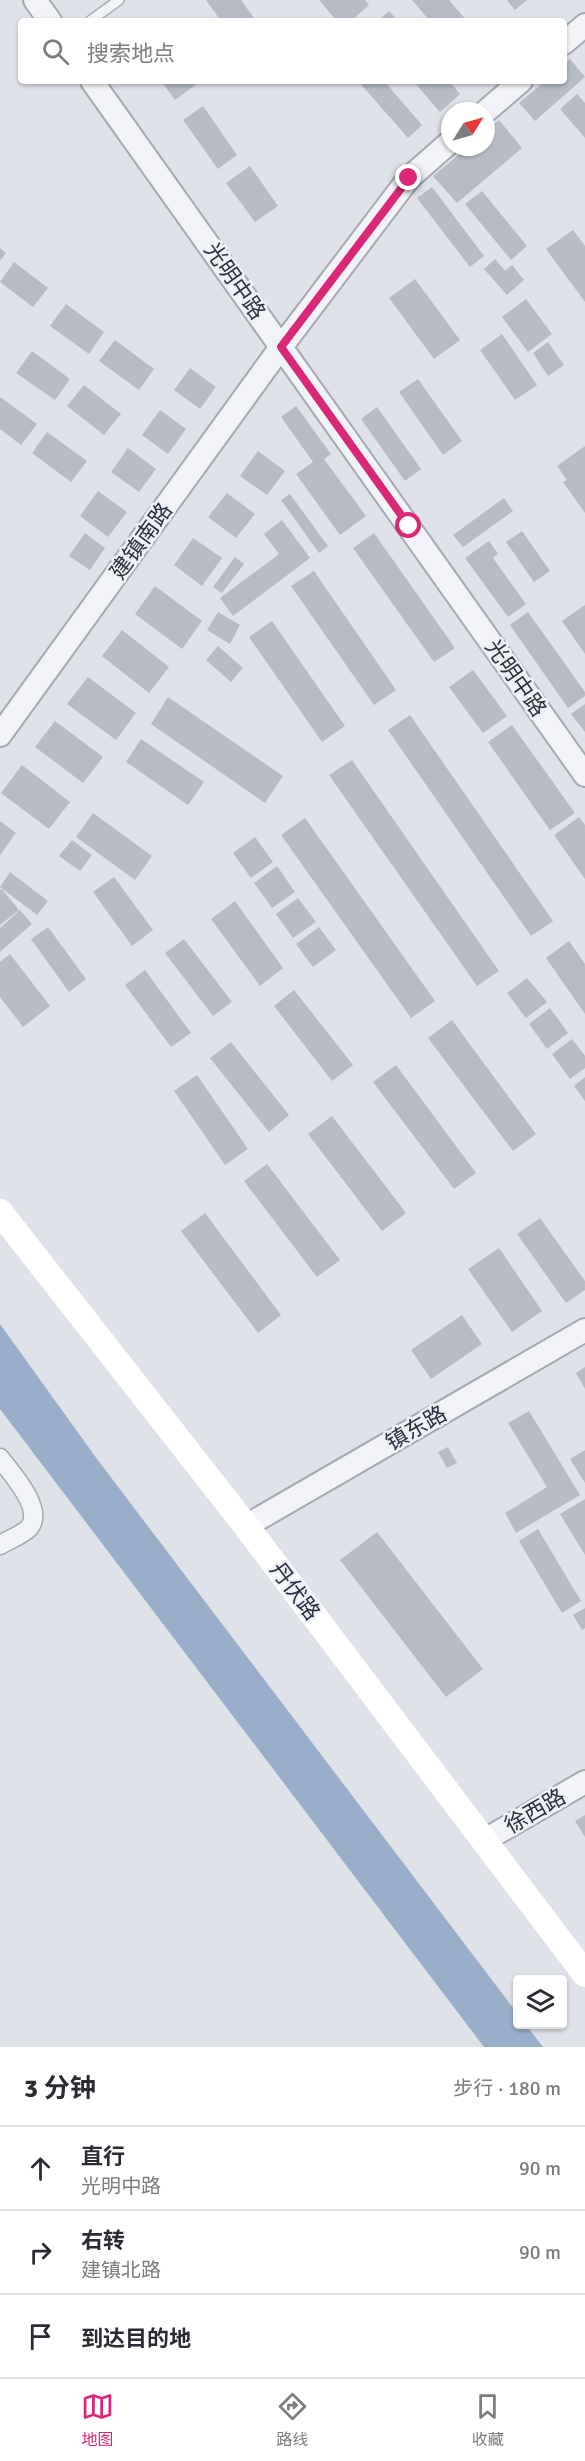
<!DOCTYPE html>
<html lang="zh">
<head>
<meta charset="utf-8">
<style>
	:root { --surface:#fff; --page:#f7f7f7; --text:#2b2b33; --muted:#7c7c81; --line:#e1e1e2; --accent:#db2777 }
	body { margin:0; font-family:Signika,"Noto Sans SC",sans-serif; background:var(--page); color:var(--text) }
	.controls { position:absolute; right:18px; bottom:18px; display:grid; overflow:hidden; border-radius:6px; box-shadow:0 2px 4px #0004 }
	.controls button { width:54px; height:54px; display:grid; place-items:center; padding:0; border:0; border-bottom:2px solid var(--line); background:var(--surface); color:var(--text); font:30px sans-serif }
	.compass { position:absolute; left:441px; top:102px; width:54px; height:54px; border-radius:50%; background:var(--surface); box-shadow:0 2px 4px #0004; rotate:53deg }
	.stop { position:absolute; width:18px; height:18px; margin:-14px; border:4px solid #db2777; border-radius:50%; background:#fff }
	.stop.end { background:#db2777; border-color:#fff; box-shadow:0 2px 6px #0008 }
	.list { margin:0; padding:0; list-style:none }
	h2 { display:flex; justify-content:space-between; align-items:center; height:78px; margin:0; padding:0 24px; font-size:26px }
	h2 small { font-size:20px; font-weight:400; color:var(--muted) }
	.list li { display:grid; grid-template-columns:39px 1fr auto; gap:18px; align-items:center; box-sizing:border-box; height:84px; padding:0 24px; border-top:2px solid var(--line) }
	.list b { display:block; font-size:22px; white-space:nowrap }
	.list p { margin:0; font-size:20px; white-space:nowrap; color:var(--muted) }
	.list em { font-size:20px; font-style:normal; color:var(--muted) }
	.icon { flex:none; width:33px; height:33px; fill:none; stroke:currentColor; stroke-width:2; stroke-linecap:round; stroke-linejoin:round }
	.map { position:relative; flex:none; width:585px; height:2047px; overflow:hidden }
	.search { position:absolute; background:var(--surface); box-shadow:0 2px 4px #0004; left:18px; right:18px; top:18px; height:66px; display:flex; align-items:center; gap:15px; box-sizing:border-box; padding:0 21px; border-radius:6px; color:var(--muted); font-size:22px }
	.sheet { height:330px; background:var(--surface) }
	nav { display:flex; justify-content:space-around; align-items:center; box-sizing:border-box; height:84px; border-top:2px solid var(--line); background:var(--surface); font-size:16px; color:var(--muted) }
	nav a { display:grid; justify-items:center; gap:3px }
	nav .on { color:var(--accent) }
	.map>svg:first-child { display:block }
	.water { fill:#99afc9 }
	.building { fill:#b6bbc5 }
	.lines { fill:none; stroke-linecap:round; stroke-linejoin:round }
	.service-casing { stroke:#a4a9b2; stroke-width:12 }
	.minor-casing { stroke:#a4a9b2; stroke-width:21 }
	.tertiary-casing { stroke:#a4a9b2; stroke-width:26 }
	.service { stroke:#f2f3f7; stroke-width:9 }
	.minor { stroke:#f2f3f7; stroke-width:18 }
	.tertiary { stroke:#f2f3f7; stroke-width:22 }
	.secondary { stroke:#fff; stroke-width:26 }
	.route { stroke:#db2777; stroke-width:8 }
	.labels { text-anchor:middle; dominant-baseline:central; stroke-width:5; stroke-linejoin:round; paint-order:stroke }
	.street-label { font-size:22px; fill:#283040; stroke:#eef1f6 }
</style>
</head>
<body>
<div class="map">
<svg width="585" height="2047" viewBox="0 0 585 2047">
	<rect width="100%" height="100%" fill="#dfe2e8"/>
	<!-- water -->
	<path class="water" d="M 0,1324 L 97,1459 L 517,2013 L 518,2024 L 526,2025 L 543,2047 L 484,2047 L 0,1409 Z"/>
	<!-- building -->
	<path class="building" d="M 206,0 L 241,0 L 256,21 L 221,21 Z
		M 319,0 L 365,0 L 369,5 L 351,21 L 337,21 Z
		M 412,0 L 449,0 L 467,21 L 430,21 Z
		M 507,0 L 527,0 L 515,10 Z
		M 389,11 L 398,21 L 378,21 Z
		M 570,59 L 585,77 L 535,121 L 519,103 L 545,81 L 564,81 L 564,64 Z
		M 161,81 L 197,81 L 198,83 L 175,100 Z
		M 358,81 L 384,81 L 422,125 L 408,138 Z
		M 413,81 L 449,81 L 460,94 L 440,112 Z
		M 577,94 L 585,103 L 585,138 L 560,109 Z
		M 203,106 L 237,155 L 218,169 L 183,120 Z
		M 499,120 L 522,148 L 457,203 L 433,176 L 468,147 L 486,147 L 486,131 Z
		M 250,166 L 278,206 L 255,222 L 226,183 Z
		M 432,187 L 484,256 L 470,267 L 417,198 Z
		M 482,191 L 527,246 L 511,260 L 465,204 Z
		M 573,230 L 585,246 L 585,302 L 546,249 Z
		M 0,248 L 6,253 L 0,261 Z
		M 495,259 L 505,271 L 512,265 L 524,280 L 507,295 L 484,269 Z
		M 14,262 L 48,288 L 33,307 L 0,282 Z
		M 415,279 L 460,340 L 434,359 L 389,298 Z
		M 526,299 L 552,334 L 528,352 L 502,317 Z
		M 66,304 L 104,332 L 89,354 L 50,326 Z
		M 502,334 L 537,385 L 515,400 L 480,350 Z
		M 115,340 L 154,369 L 139,390 L 99,361 Z
		M 548,342 L 564,365 L 548,376 L 533,353 Z
		M 32,351 L 70,379 L 55,400 L 16,373 Z
		M 190,368 L 216,387 L 200,409 L 174,390 Z
		M 418,379 L 462,441 L 443,455 L 399,392 Z
		M 84,385 L 121,414 L 104,435 L 67,406 Z
		M 0,397 L 37,424 L 21,445 L 0,429 Z
		M 296,406 L 331,454 L 324,459 L 366,516 L 340,535 L 296,474 L 313,462 L 281,417 Z
		M 377,407 L 421,469 L 405,481 L 361,419 Z
		M 160,410 L 186,429 L 168,454 L 142,435 Z
		M 47,432 L 87,461 L 71,482 L 32,453 Z
		M 585,446 L 585,513 L 563,482 L 567,480 L 557,466 Z
		M 128,448 L 156,469 L 139,492 L 111,472 Z
		M 258,451 L 285,471 L 267,495 L 240,476 Z
		M 98,491 L 127,512 L 108,537 L 80,516 Z
		M 227,493 L 255,514 L 236,538 L 208,517 Z
		M 290,494 L 328,546 L 319,553 L 281,500 Z
		M 504,498 L 513,511 L 463,547 L 453,535 Z
		M 282,520 L 310,558 L 233,616 L 220,598 L 279,554 L 264,534 Z
		M 522,531 L 550,571 L 534,582 L 506,542 Z
		M 85,533 L 105,548 L 90,570 L 69,556 Z
		M 374,533 L 455,648 L 434,662 L 353,548 Z
		M 193,538 L 222,558 L 202,586 L 174,565 Z
		M 489,541 L 498,554 L 493,558 L 526,604 L 508,617 L 465,558 Z
		M 235,557 L 244,564 L 222,593 L 213,587 Z
		M 314,571 L 396,690 L 374,705 L 291,586 Z
		M 155,586 L 202,621 L 182,649 L 135,614 Z
		M 585,605 L 585,654 L 562,621 Z
		M 218,612 L 240,625 L 230,644 L 207,630 Z
		M 528,612 L 585,692 L 585,696 L 568,708 L 510,625 Z
		M 272,621 L 345,726 L 322,742 L 249,637 Z
		M 122,630 L 169,667 L 149,693 L 102,656 Z
		M 218,646 L 243,668 L 231,682 L 206,660 Z
		M 473,670 L 507,716 L 483,733 L 449,687 Z
		M 88,677 L 136,713 L 116,740 L 67,704 Z
		M 168,697 L 283,776 L 265,803 L 151,724 Z
		M 585,704 L 585,732 L 571,714 Z
		M 410,715 L 553,921 L 531,936 L 388,730 Z
		M 55,721 L 103,757 L 83,783 L 35,747 Z
		M 512,725 L 575,813 L 550,830 L 488,742 Z
		M 141,739 L 204,782 L 188,805 L 126,762 Z
		M 352,760 L 499,971 L 477,986 L 329,775 Z
		M 22,765 L 70,802 L 49,829 L 1,793 Z
		M 93,813 L 152,856 L 135,880 L 76,837 Z
		M 579,817 L 585,825 L 585,879 L 554,835 Z
		M 305,818 L 435,1001 L 411,1018 L 281,835 Z
		M 0,821 L 16,833 L 0,855 Z
		M 255,837 L 273,862 L 251,878 L 233,853 Z
		M 72,840 L 92,855 L 80,871 L 59,856 Z
		M 277,866 L 295,892 L 272,908 L 254,883 Z
		M 10,872 L 48,901 L 37,915 L 0,887 Z
		M 114,877 L 153,930 L 132,946 L 93,892 Z
		M 2,889 L 19,910 L 0,925 L 0,890 Z
		M 298,898 L 316,922 L 293,938 L 276,914 Z
		M 235,901 L 283,968 L 260,986 L 211,919 Z
		M 20,910 L 32,924 L 0,952 L 0,928 Z
		M 48,927 L 86,979 L 69,992 L 31,939 Z
		M 319,927 L 336,950 L 313,967 L 296,944 Z
		M 184,939 L 232,1002 L 213,1016 L 165,953 Z
		M 569,941 L 585,964 L 585,1014 L 546,958 Z
		M 10,954 L 50,1006 L 23,1027 L 0,997 L 0,962 Z
		M 145,970 L 191,1033 L 171,1047 L 125,985 Z
		M 527,978 L 547,1002 L 526,1018 L 507,993 Z
		M 294,990 L 353,1065 L 332,1081 L 274,1006 Z
		M 550,1008 L 568,1033 L 547,1049 L 529,1024 Z
		M 452,1020 L 536,1134 L 513,1151 L 428,1038 Z
		M 572,1039 L 585,1056 L 585,1068 L 570,1079 L 552,1054 Z
		M 231,1042 L 289,1115 L 269,1132 L 210,1058 Z
		M 396,1065 L 476,1173 L 454,1189 L 373,1082 Z
		M 197,1075 L 248,1149 L 225,1165 L 174,1091 Z
		M 585,1077 L 585,1101 L 574,1086 Z
		M 332,1116 L 406,1213 L 382,1231 L 308,1134 Z
		M 267,1164 L 340,1260 L 317,1277 L 244,1181 Z
		M 205,1213 L 281,1315 L 258,1333 L 181,1231 Z
		M 540,1218 L 585,1281 L 585,1290 L 566,1303 L 517,1234 Z
		M 499,1248 L 542,1311 L 512,1332 L 468,1269 Z
		M 462,1315 L 482,1344 L 431,1379 L 411,1350 Z
		M 585,1367 L 585,1389 L 576,1373 Z
		M 529,1411 L 580,1495 L 516,1533 L 505,1513 L 547,1487 L 508,1423 Z
		M 448,1447 L 457,1463 L 447,1468 L 438,1452 Z
		M 585,1450 L 585,1483 L 570,1459 Z
		M 585,1499 L 585,1555 L 560,1514 Z
		M 538,1529 L 581,1601 L 562,1613 L 519,1541 Z
		M 377,1532 L 483,1669 L 446,1697 L 340,1560 Z
		M 585,1608 L 585,1628 L 582,1630 L 573,1615 Z
		M 585,1815 L 585,1837 L 575,1821 Z"/>
	<g class="lines">
		<defs>
			<path id="service" d="M 90,21 L 119,0"/>
			<path id="minor" d="M 0,1458 C 11,1473 45,1509 29,1528 C 22,1535 8,1540 0,1545"/>
			<path id="tertiary" d="M 35,0 L 50,21
				M 564,43 L 585,25
				M 92,81 L 585,775
				M 486,111 L 521,81
				M 0,735 L 281,347 L 409,178 L 450,142
				M 246,1526 L 585,1330
				M 485,1840 L 585,1782"/>
		</defs>
		<!-- service casing -->
		<use href="#service" class="service-casing"/>
		<!-- minor casing -->
		<use href="#minor" class="minor-casing"/>
		<!-- tertiary casing -->
		<use href="#tertiary" class="tertiary-casing"/>
		<!-- service -->
		<use href="#service" class="service"/>
		<!-- minor -->
		<use href="#minor" class="minor"/>
		<!-- tertiary -->
		<use href="#tertiary" class="tertiary"/>
		<!-- secondary -->
		<path class="secondary" d="M 0,1212 L 246,1526 L 585,1974"/>
	</g>
	<g class="lines">
		<!-- route -->
		<path class="route" d="M 409,526 L 281,347 L 409,178"/>
	</g>
	<g class="labels">
		<!-- street labels -->
		<g class="street-label">
			<text transform="translate(235 281) rotate(55)">光明中路</text>
			<text transform="translate(141 541) rotate(-54)">建镇南路</text>
			<text transform="translate(516 678) rotate(55)">光明中路</text>
			<text transform="translate(416 1428) rotate(-30)">镇东路</text>
			<text transform="translate(295 1591) rotate(53)">丹伏路</text>
			<text transform="translate(535 1811) rotate(-30)">徐西路</text>
		</g>
	</g>
</svg>
<div class="controls">
<button><svg class="icon" aria-label="layers" viewBox="0 0 24 24"><path d="M12 4l9 5-9 5-9-5zM3 14l9 5 9-5"/></svg></button>
</div>
<svg class="compass" viewBox="-18 -18 36 36"><path d="M0-13l5 13h-10z" fill="#e53935"/><path d="M0 13l5-13h-10z" fill="#7c7c81"/></svg>
<div class="stop" style="left:409px;top:526px"></div>
<div class="stop end" style="left:409px;top:178px"></div>
<div class="search"><svg class="icon" aria-label="search" viewBox="0 0 24 24"><circle cx="10" cy="10" r="6"/><path d="M15 15l6 6"/></svg>搜索地点</div>
</div>
<section class="sheet">
<h2>3 分钟<small>步行 · 180 m</small></h2>
<ul class="list">
<li><svg class="icon" aria-label="ahead" viewBox="0 0 24 24"><path d="M12 20V5M6 11l6-6 6 6"/></svg><div><b>直行</b><p>光明中路</p></div><em>90 m</em></li>
<li><svg class="icon" aria-label="right" viewBox="0 0 24 24"><path d="M7 20v-9h11M14 6l5 5-5 5"/></svg><div><b>右转</b><p>建镇北路</p></div><em>90 m</em></li>
<li><svg class="icon" aria-label="arrive" viewBox="0 0 24 24"><path d="M6 21V4h12l-3 4 3 4H6"/></svg><div><b>到达目的地</b></div></li>
</ul>
</section>
<nav>
<a class="on"><svg class="icon" aria-label="map" viewBox="0 0 24 24"><path d="M3 6l6-2 6 2 6-2v14l-6 2-6-2-6 2zM9 4v14M15 6v14"/></svg>地图</a>
<a><svg class="icon" aria-label="directions" viewBox="0 0 24 24"><path d="M12 3l9 9-9 9-9-9zM9 14v-3h6M13 9l2 2-2 2"/></svg>路线</a>
<a><svg class="icon" aria-label="saved" viewBox="0 0 24 24"><path d="M7 4h10v16l-5-4-5 4z"/></svg>收藏</a>
</nav>
</body>
</html>
